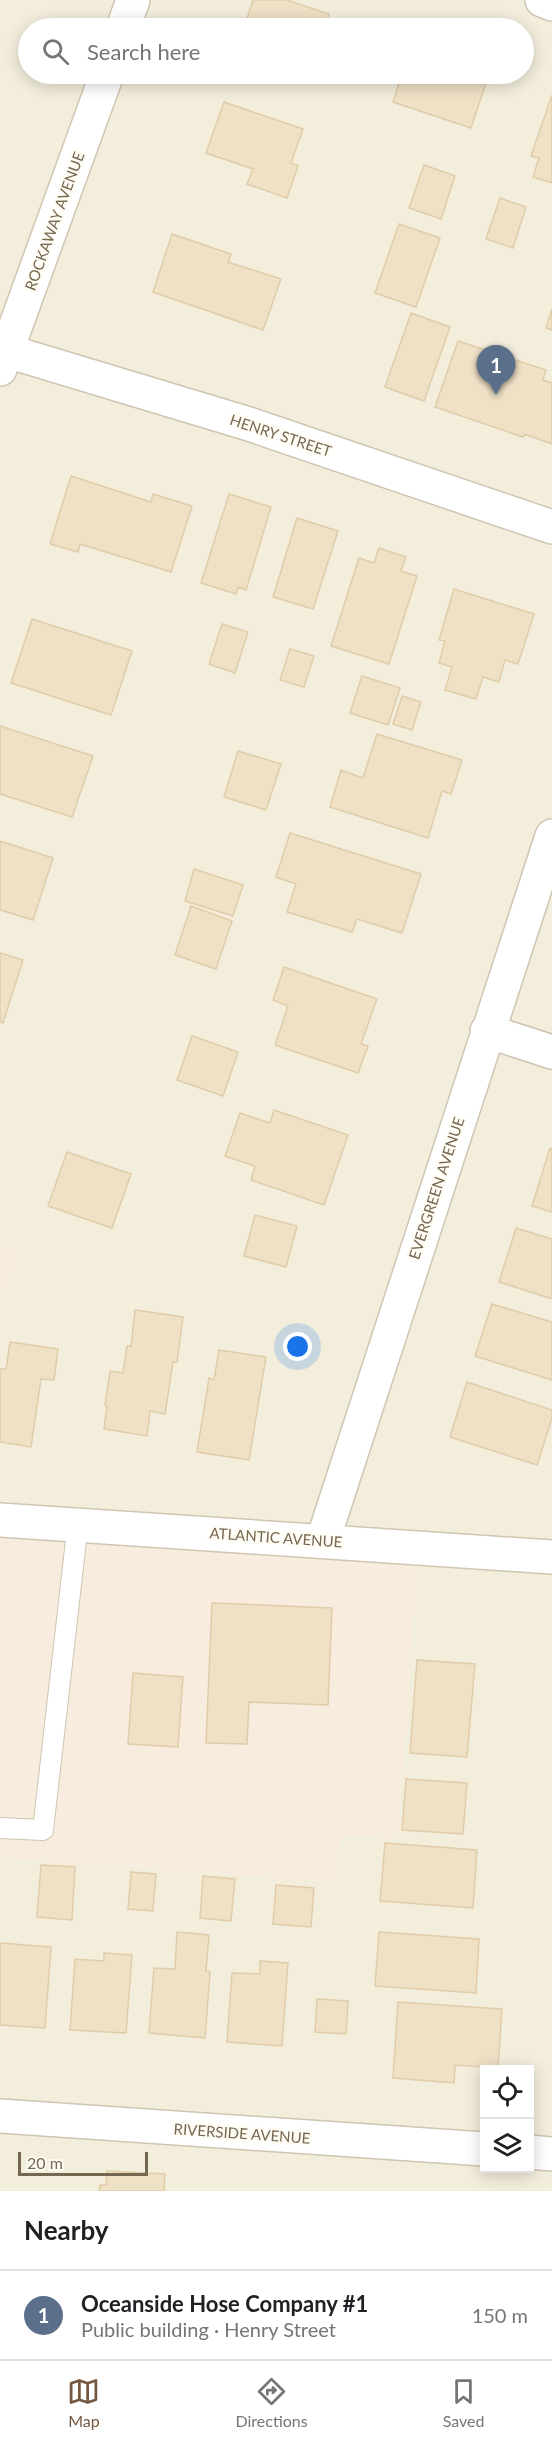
<!DOCTYPE html>
<html lang="en">
<head>
<meta charset="utf-8">
<style>
	:root { --surface:#fff; --page:#f2f2f2; --text:#202124; --muted:#757577; --line:#e0e0e0; --accent:#74573e }
	body { margin:0; font-family:Lato,sans-serif; background:var(--page); color:var(--text) }
	.controls { position:absolute; right:18px; bottom:18px; display:grid; overflow:hidden; border-radius:0px; box-shadow:0 3px 15px #0003 }
	.controls button { width:54px; height:54px; display:grid; place-items:center; padding:0; border:0; border-bottom:2px solid var(--line); background:var(--surface); color:var(--text); font:30px sans-serif }
	.scale { position:absolute; left:18px; bottom:15px; width:130px; box-sizing:border-box; padding-left:6px; border:3px solid #766750; border-top:0; font-size:16px; line-height:21px; white-space:nowrap; color:#766750; -webkit-text-stroke:4px #fefcf3; paint-order:stroke }
	.you { position:absolute; left:298px; top:1347px; width:21px; height:21px; margin:-15px; border:4px solid #fff; border-radius:50%; background:#1a73e8; box-shadow:0 0 0 9px #1a73e833 }
	.badge { display:grid; place-items:center; width:39px; height:39px; border-radius:50%; background:var(--accent); color:#fff; font-size:20px; font-weight:700 }
	.pin { position:absolute; translate:-50% -50px; filter:drop-shadow(0 2px 3px #0008) }
	.pin::after { content:''; position:absolute; top:32px; width:21px; height:18px; background:inherit; clip-path:polygon(0 0,100% 0,50% 100%) }
	.list { margin:0; padding:0; list-style:none }
	h2 { display:flex; justify-content:space-between; align-items:center; height:78px; margin:0; padding:0 24px; font-size:26px }
	h2 small { font-size:20px; font-weight:400; color:var(--muted) }
	.list li { display:grid; grid-template-columns:39px 1fr auto; gap:18px; align-items:center; box-sizing:border-box; height:90px; padding:0 24px; border-top:2px solid var(--line) }
	.list b { display:block; font-size:22px; white-space:nowrap }
	.list p { margin:0; font-size:20px; white-space:nowrap; color:var(--muted) }
	.list em { font-size:20px; font-style:normal; color:var(--muted) }
	.icon { flex:none; width:33px; height:33px; fill:none; stroke:currentColor; stroke-width:2; stroke-linecap:round; stroke-linejoin:round }
	.map { position:relative; flex:none; width:552px; height:2191px; overflow:hidden }
	.search { position:absolute; background:var(--surface); box-shadow:0 3px 15px #0003; left:18px; right:18px; top:18px; height:66px; display:flex; align-items:center; gap:15px; box-sizing:border-box; padding:0 21px; border-radius:33px; color:var(--muted); font-size:22px }
	.sheet { height:168px; background:var(--surface) }
	nav { display:flex; justify-content:space-around; align-items:center; box-sizing:border-box; height:84px; border-top:2px solid var(--line); background:var(--surface); font-size:16px; color:var(--muted) }
	nav a { display:grid; justify-items:center; gap:3px }
	nav .on { color:var(--accent) }
	.map>svg:first-child { display:block }
	.residential { fill:#f3eedc; fill-rule:evenodd }
	.commercial { fill:#f8ecdf }
	.building { fill:#efe1c6; stroke:#e0cca8; stroke-width:1.5 }
	.lines { fill:none; stroke-linecap:round; stroke-linejoin:round }
	.service-casing { stroke:#cec5b2; stroke-width:22 }
	.minor-casing { stroke:#cec5b2; stroke-width:36 }
	.secondary-casing { stroke:#d0c6b1; stroke-width:36 }
	.service { stroke:#fff; stroke-width:20 }
	.minor { stroke:#fff; stroke-width:33 }
	.secondary { stroke:#fff; stroke-width:33 }
	.labels { text-anchor:middle; dominant-baseline:central; stroke-width:4.5; stroke-linejoin:round; paint-order:stroke }
	.street-label { font-size:15px; fill:#766750; stroke:#fefcf3 }
</style>
</head>
<body>
<div class="map">
<svg width="552" height="2191" viewBox="0 0 552 2191">
	<rect width="100%" height="100%" fill="#fbf9ed"/>
	<!-- residential -->
	<path class="residential" d="M 0,0 L 552,0 L 552,2191 L 0,2191 L 0,1858 L 336,1882 L 340,1835 L 0,1524 L 0,1307 L 20,1249 L 0,1247 ZM 28,28 L 524,28 L 524,74 L 28,74 ZM 484,2070 L 530,2070 L 530,2168 L 484,2168 Z"/>
	<!-- commercial -->
	<path class="commercial" d="M 0,1247 L 20,1249 L 0,1307 Z
		M 0,1524 L 417,1556 L 398,1838 L 340,1835 L 336,1882 L 0,1858 Z"/>
	<!-- building -->
	<path class="building" d="M 253,0 L 287,0 L 329,14 L 324,28 L 244,28 Z
		M 402,74 L 489,74 L 471,128 L 393,102 Z
		M 552,95 L 552,183 L 533,177 L 539,158 L 531,156 Z
		M 224,102 L 303,129 L 291,163 L 298,166 L 287,198 L 247,184 L 253,169 L 206,153 Z
		M 424,165 L 455,176 L 441,219 L 409,208 Z
		M 500,198 L 526,207 L 513,248 L 486,239 Z
		M 399,224 L 440,238 L 416,307 L 375,293 Z
		M 172,234 L 231,254 L 228,262 L 281,279 L 263,330 L 153,292 Z
		M 552,309 L 552,330 L 546,328 Z
		M 411,313 L 450,327 L 424,401 L 385,387 Z
		M 458,341 L 546,370 L 543,380 L 552,383 L 552,444 L 524,434 L 523,437 L 435,407 Z
		M 71,476 L 151,502 L 153,494 L 192,506 L 171,572 L 80,544 L 78,552 L 50,544 Z
		M 229,494 L 271,507 L 246,590 L 238,587 L 236,594 L 201,583 Z
		M 297,518 L 338,531 L 313,609 L 273,597 Z
		M 379,548 L 406,557 L 401,571 L 417,576 L 389,664 L 331,646 L 359,558 L 374,563 Z
		M 454,589 L 534,614 L 518,664 L 505,660 L 499,682 L 483,677 L 476,699 L 445,690 L 452,667 L 439,663 L 445,641 L 439,640 Z
		M 32,619 L 132,651 L 111,715 L 11,683 Z
		M 222,624 L 248,632 L 235,673 L 209,664 Z
		M 290,649 L 314,656 L 304,687 L 280,680 Z
		M 362,676 L 400,688 L 388,725 L 350,713 Z
		M 402,696 L 421,702 L 412,730 L 393,724 Z
		M 0,726 L 93,756 L 72,817 L 0,794 Z
		M 377,734 L 462,760 L 451,794 L 442,791 L 428,838 L 330,807 L 341,770 L 363,778 Z
		M 238,751 L 281,764 L 266,810 L 224,797 Z
		M 290,833 L 421,874 L 402,933 L 357,919 L 352,932 L 287,912 L 296,884 L 276,877 Z
		M 0,841 L 53,858 L 33,920 L 0,910 Z
		M 194,869 L 243,885 L 233,916 L 185,901 Z
		M 191,906 L 232,921 L 216,969 L 175,955 Z
		M 0,953 L 23,960 L 3,1023 L 0,1022 Z
		M 284,967 L 377,999 L 361,1044 L 368,1046 L 358,1073 L 275,1045 L 288,1006 L 273,1000 Z
		M 192,1036 L 238,1052 L 223,1096 L 177,1080 Z
		M 274,1110 L 348,1135 L 324,1205 L 251,1180 L 255,1166 L 225,1156 L 240,1113 L 270,1123 Z
		M 550,1148 L 552,1149 L 552,1212 L 532,1206 Z
		M 67,1152 L 131,1174 L 112,1228 L 48,1206 Z
		M 255,1215 L 297,1226 L 286,1267 L 244,1256 Z
		M 516,1228 L 552,1239 L 552,1299 L 499,1282 Z
		M 492,1304 L 552,1322 L 552,1380 L 475,1356 Z
		M 135,1310 L 183,1317 L 177,1362 L 173,1362 L 165,1414 L 150,1411 L 147,1436 L 104,1429 L 107,1406 L 105,1405 L 110,1371 L 123,1373 L 127,1346 L 131,1346 Z
		M 10,1342 L 58,1349 L 54,1380 L 41,1379 L 31,1447 L 0,1442 L 0,1369 L 6,1369 Z
		M 219,1350 L 266,1357 L 249,1460 L 197,1452 L 209,1378 L 214,1380 Z
		M 467,1382 L 552,1410 L 552,1418 L 537,1465 L 450,1437 Z
		M 212,1603 L 332,1608 L 328,1705 L 249,1702 L 247,1744 L 206,1743 Z
		M 417,1660 L 475,1664 L 467,1757 L 410,1753 Z
		M 133,1673 L 183,1677 L 178,1747 L 128,1744 Z
		M 406,1779 L 467,1783 L 463,1834 L 402,1830 Z
		M 385,1843 L 477,1850 L 473,1908 L 380,1901 Z
		M 41,1865 L 75,1867 L 72,1920 L 37,1917 Z
		M 131,1872 L 156,1874 L 153,1911 L 128,1909 Z
		M 203,1876 L 235,1879 L 231,1921 L 200,1918 Z
		M 276,1885 L 314,1888 L 311,1927 L 273,1924 Z
		M 177,1932 L 209,1935 L 206,1971 L 210,1972 L 205,2038 L 149,2033 L 154,1968 L 175,1969 Z
		M 379,1932 L 479,1939 L 476,1993 L 375,1986 Z
		M 0,1943 L 51,1947 L 45,2028 L 0,2025 Z
		M 104,1953 L 132,1955 L 126,2033 L 70,2030 L 75,1959 L 104,1961 Z
		M 260,1961 L 288,1963 L 282,2046 L 227,2042 L 232,1973 L 260,1974 Z
		M 317,1999 L 348,2001 L 346,2034 L 315,2032 Z
		M 398,2002 L 502,2009 L 498,2068 L 455,2065 L 454,2083 L 393,2078 Z
		M 107,2171 L 165,2174 L 164,2191 L 99,2191 L 100,2185 L 106,2185 Z"/>
	<g class="lines">
		<defs>
			<path id="service" d="M 0,1828 L 43,1830 L 78,1523"/>
			<path id="minor" d="M 542,0 L 552,4
				M 7,351 L 249,424 L 552,527
				M 487,1031 L 552,1052
				M 323,1540 L 552,836
				M 0,2116 L 484,2149
				M 530,2152 L 552,2154"/>
			<path id="secondary" d="M 123,28 L 133,0
				M 0,369 L 107,74
				M 0,1520 L 552,1557"/>
		</defs>
		<!-- service casing -->
		<use href="#service" class="service-casing"/>
		<!-- minor casing -->
		<use href="#minor" class="minor-casing"/>
		<!-- secondary casing -->
		<use href="#secondary" class="secondary-casing"/>
		<!-- service -->
		<use href="#service" class="service"/>
		<!-- minor -->
		<use href="#minor" class="minor"/>
		<!-- secondary -->
		<use href="#secondary" class="secondary"/>
	</g>
	<g class="labels">
		<!-- street labels -->
		<g class="street-label">
			<text transform="translate(54 221) rotate(-70)">ROCKAWAY AVENUE</text>
			<text transform="translate(281 435) rotate(18)">HENRY STREET</text>
			<text transform="translate(436 1188) rotate(-72)">EVERGREEN AVENUE</text>
			<text transform="translate(276 1537) rotate(4)">ATLANTIC AVENUE</text>
			<text transform="translate(242 2133) rotate(4)">RIVERSIDE AVENUE</text>
		</g>
	</g>
</svg>
<div class="controls">
<button><svg class="icon" aria-label="locate" viewBox="0 0 24 24"><circle cx="12" cy="12" r="6"/><path d="M12 2v4M12 18v4M2 12h4M18 12h4"/></svg></button>
<button><svg class="icon" aria-label="layers" viewBox="0 0 24 24"><path d="M12 4l9 5-9 5-9-5zM3 14l9 5 9-5"/></svg></button>
</div>
<div class="scale">20 m</div>
<div class="you"></div>
<div class="pin badge" style="left:496px;top:395px;background:#5c6f8a">1</div>
<div class="search"><svg class="icon" aria-label="search" viewBox="0 0 24 24"><circle cx="10" cy="10" r="6"/><path d="M15 15l6 6"/></svg>Search here</div>
</div>
<section class="sheet">
<h2>Nearby<small></small></h2>
<ul class="list">
<li><span class="badge" style="background:#5c6f8a">1</span><div><b>Oceanside Hose Company #1</b><p>Public building · Henry Street</p></div><em>150 m</em></li>
</ul>
</section>
<nav>
<a class="on"><svg class="icon" aria-label="map" viewBox="0 0 24 24"><path d="M3 6l6-2 6 2 6-2v14l-6 2-6-2-6 2zM9 4v14M15 6v14"/></svg>Map</a>
<a><svg class="icon" aria-label="directions" viewBox="0 0 24 24"><path d="M12 3l9 9-9 9-9-9zM9 14v-3h6M13 9l2 2-2 2"/></svg>Directions</a>
<a><svg class="icon" aria-label="saved" viewBox="0 0 24 24"><path d="M7 4h10v16l-5-4-5 4z"/></svg>Saved</a>
</nav>
</body>
</html>
